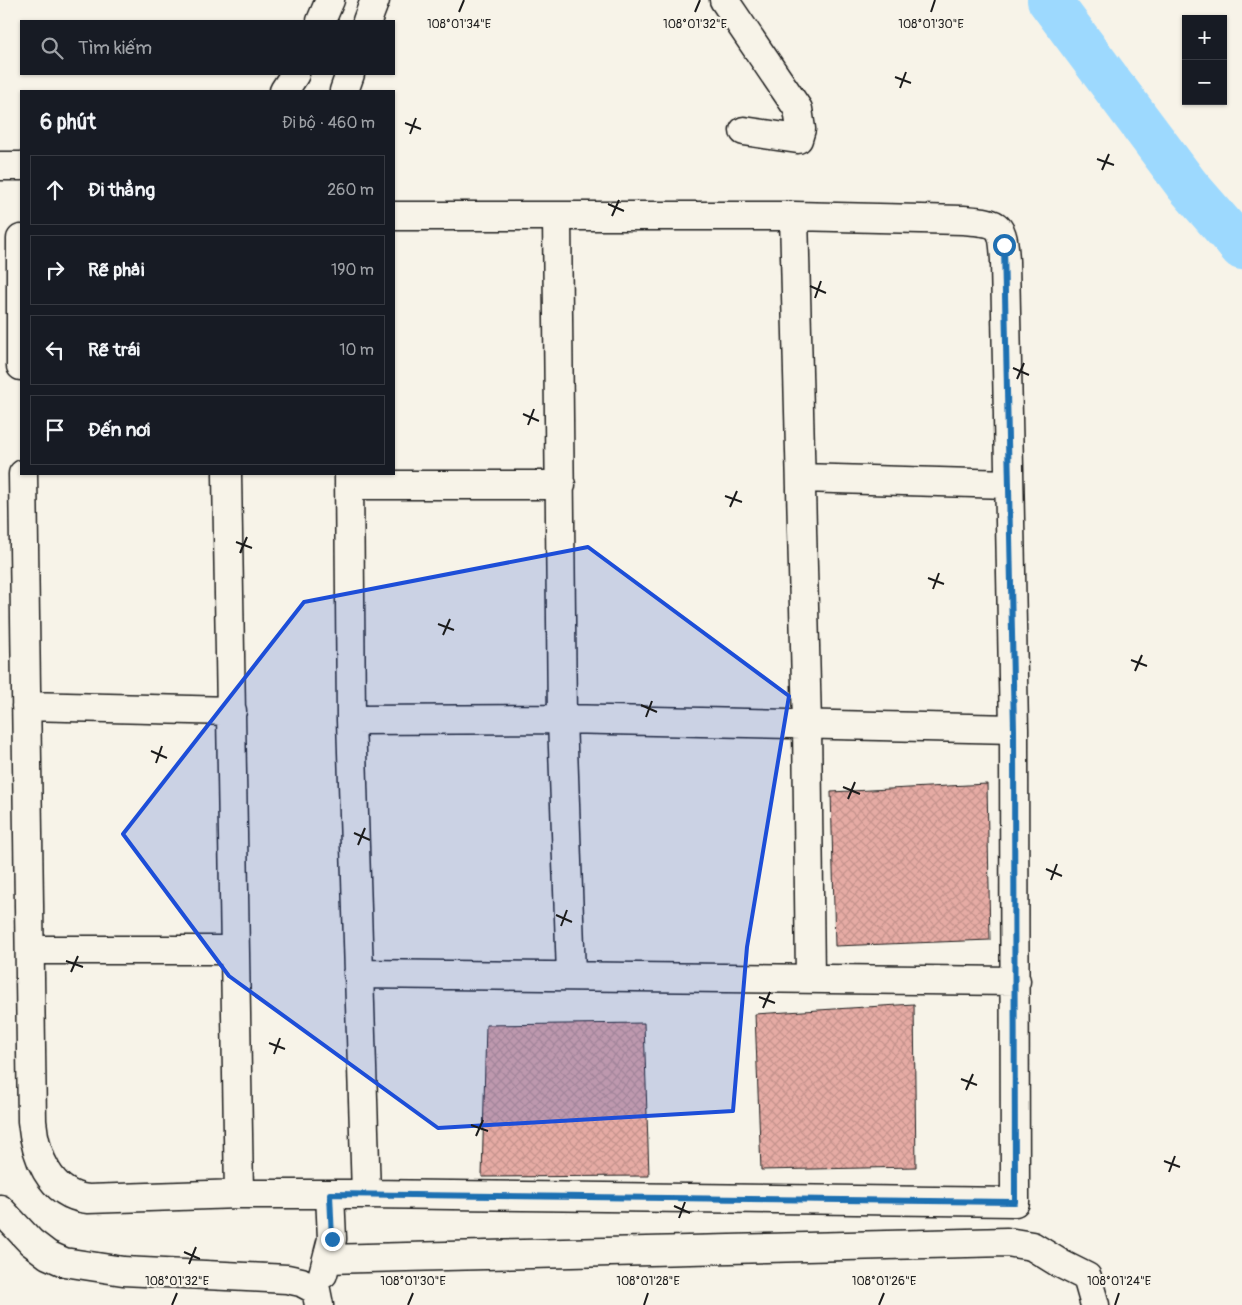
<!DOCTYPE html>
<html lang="vi">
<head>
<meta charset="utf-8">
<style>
	:root { --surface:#171b24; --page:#20242c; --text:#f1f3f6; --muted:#9ea1a6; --line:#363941 }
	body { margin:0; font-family:Pangolin,sans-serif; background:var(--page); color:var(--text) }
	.controls { position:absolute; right:15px; top:15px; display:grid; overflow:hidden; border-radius:0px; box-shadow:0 1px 4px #0004 }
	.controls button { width:45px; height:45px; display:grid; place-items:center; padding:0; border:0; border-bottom:1px solid var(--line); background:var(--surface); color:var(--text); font:25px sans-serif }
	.stop { position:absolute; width:15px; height:15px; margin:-11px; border:4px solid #1f6fb2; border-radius:50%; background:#fff }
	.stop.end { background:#1f6fb2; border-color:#fff; box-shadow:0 1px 5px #0008 }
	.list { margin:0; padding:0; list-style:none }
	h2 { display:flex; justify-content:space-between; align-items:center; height:65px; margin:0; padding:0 20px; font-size:21px }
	h2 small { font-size:16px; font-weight:400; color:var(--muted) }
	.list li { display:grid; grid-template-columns:32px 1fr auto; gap:15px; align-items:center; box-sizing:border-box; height:70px; margin:0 10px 10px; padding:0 10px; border:1px solid var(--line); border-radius:0px }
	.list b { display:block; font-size:19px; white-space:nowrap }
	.list em { font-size:16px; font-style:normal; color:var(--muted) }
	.icon { flex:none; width:28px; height:28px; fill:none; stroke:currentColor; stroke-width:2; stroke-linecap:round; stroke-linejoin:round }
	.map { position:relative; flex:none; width:1242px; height:1305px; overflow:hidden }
	.search { position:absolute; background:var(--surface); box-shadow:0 1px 4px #0004; left:20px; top:20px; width:375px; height:55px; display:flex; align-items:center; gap:12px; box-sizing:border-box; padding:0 18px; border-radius:0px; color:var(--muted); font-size:19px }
	.panel { position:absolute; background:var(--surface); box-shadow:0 1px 4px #0004; left:20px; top:90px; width:375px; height:385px; border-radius:0px }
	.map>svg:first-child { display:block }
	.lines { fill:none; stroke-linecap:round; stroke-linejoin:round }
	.river { stroke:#9dd9fe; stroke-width:44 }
	.building { fill:url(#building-cross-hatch); stroke:#1c1c1c }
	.minor-casing { stroke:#1c1c1c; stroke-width:31 }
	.minor { stroke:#f7f3e8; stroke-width:28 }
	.route { stroke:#1f6fb2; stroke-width:6 }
	.marked { fill:#1d4ed8; fill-opacity:0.2; stroke:#1d4ed8; stroke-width:4; stroke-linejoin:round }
	.ticks { fill:none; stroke:#1c1c1c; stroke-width:2 }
	.ticks-label { font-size:12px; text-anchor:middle; fill:#1c1c1c; stroke:#f7f3e8; stroke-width:4.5; stroke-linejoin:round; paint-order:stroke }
</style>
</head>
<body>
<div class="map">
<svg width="1242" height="1305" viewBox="0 0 1242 1305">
	<defs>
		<pattern id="building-cross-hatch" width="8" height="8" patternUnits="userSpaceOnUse" patternTransform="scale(1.25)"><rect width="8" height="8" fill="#e6aba4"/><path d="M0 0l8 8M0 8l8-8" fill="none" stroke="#c5938d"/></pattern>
	</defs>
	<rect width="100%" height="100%" fill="#f7f3e8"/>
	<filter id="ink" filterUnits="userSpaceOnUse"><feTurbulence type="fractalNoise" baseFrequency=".02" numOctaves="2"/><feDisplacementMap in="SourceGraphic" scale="10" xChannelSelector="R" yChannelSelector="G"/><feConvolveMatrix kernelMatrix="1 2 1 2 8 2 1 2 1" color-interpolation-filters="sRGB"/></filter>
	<g filter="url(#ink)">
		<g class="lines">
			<!-- river -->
			<path class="river" d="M 1049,0 L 1187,185 L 1242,248"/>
		</g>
		<!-- building -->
		<path class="building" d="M 987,784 L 990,940 L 835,946 L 831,792 Z
			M 914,1004 L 916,1167 L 761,1170 L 755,1014 Z
			M 644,1023 L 649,1176 L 482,1177 L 486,1025 Z"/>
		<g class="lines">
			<defs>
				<path id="minor" d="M 724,0 L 798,109 L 801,129 L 798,139 L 744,131
					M 321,21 L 330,0
					M 367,21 L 375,0
					M 284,91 L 295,74
					M 344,91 L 350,74
					M 0,166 L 21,166
					M 794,216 L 807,724 L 810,978
					M 557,217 L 562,719 L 571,975
					M 21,239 L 21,366
					M 23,474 L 32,1121 C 35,1154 49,1195 88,1199 L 239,1194 L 366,1194 L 1015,1202 L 1014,729 L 1005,261 C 1003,222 999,223 963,220 L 794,216 L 394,216
					M 227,474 L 239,1194
					M 349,474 L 351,720 L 366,1194
					M 801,478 L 1008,484
					M 349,485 L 561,485
					M 26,706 L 232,711
					M 351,720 L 562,719 L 1014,729
					M 30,950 L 234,950
					M 358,974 L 1016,981
					M 0,1209 L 31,1242 L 48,1255 L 64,1262 L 123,1271 L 287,1279 L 301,1282 L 316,1290 L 319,1305
					M 327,1259 L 1007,1242 L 1032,1246 L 1061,1264 L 1087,1277 L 1095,1305
					M 323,1274 L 332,1239 L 330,1194"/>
			</defs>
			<!-- minor casing -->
			<use href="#minor" class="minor-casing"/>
			<!-- minor -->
			<use href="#minor" class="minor"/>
		</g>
	</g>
	<g class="lines" filter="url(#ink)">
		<!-- route -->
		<path class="route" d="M 332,1239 L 330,1194 L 1015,1202 L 1014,730 L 1004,245"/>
	</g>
	<!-- marked area -->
	<path class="marked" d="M 588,547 L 789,696 L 747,947 L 733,1111 L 438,1128 L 229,976 L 123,834 L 304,602 Z"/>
	<!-- ticks -->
	<path class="ticks" d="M 459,12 L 464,0M 695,12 L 700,0M 931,12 L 935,0M 895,77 L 911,83M 900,88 L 906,72M 405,123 L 421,129M 410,134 L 416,118M 1097,159 L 1114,165M 1102,170 L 1109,154M 608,204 L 624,211M 612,216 L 619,200M 810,286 L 826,293M 815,298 L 821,281M 1013,368 L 1029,375M 1017,379 L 1024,363M 523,414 L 539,421M 528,425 L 534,409M 725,496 L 742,502M 730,507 L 737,491M 236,542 L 252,548M 240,553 L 247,537M 928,578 L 944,584M 933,589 L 939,573M 438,624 L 454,630M 443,635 L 450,619M 1131,660 L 1147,666M 1135,671 L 1142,655M 641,705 L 657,712M 646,717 L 652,701M 151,751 L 167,758M 156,763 L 162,746M 843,787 L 860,794M 848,799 L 855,782M 354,833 L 370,840M 358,845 L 365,828M 1046,869 L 1062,876M 1051,880 L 1057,864M 556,915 L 572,922M 561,926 L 567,910M 66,961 L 83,967M 71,972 L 78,956M 759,997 L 775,1003M 763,1008 L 770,992M 269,1043 L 285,1049M 274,1054 L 280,1038M 961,1079 L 977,1085M 966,1090 L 973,1074M 471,1125 L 488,1131M 476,1136 L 483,1120M 1164,1161 L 1180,1167M 1169,1172 L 1175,1156M 674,1206 L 690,1213M 679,1218 L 685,1202M 184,1252 L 200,1259M 189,1264 L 196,1247M 172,1305 L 177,1293M 408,1305 L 413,1293M 644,1305 L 648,1293M 879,1305 L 884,1293M 1115,1305 L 1119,1293"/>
	<g class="ticks-label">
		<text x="695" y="28">108°01'32"E</text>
		<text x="459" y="28">108°01'34"E</text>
		<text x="931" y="28">108°01'30"E</text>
		<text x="177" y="1285">108°01'32"E</text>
		<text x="413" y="1285">108°01'30"E</text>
		<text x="648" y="1285">108°01'28"E</text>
		<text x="884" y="1285">108°01'26"E</text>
		<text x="1119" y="1285">108°01'24"E</text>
	</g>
</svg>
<div class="controls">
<button>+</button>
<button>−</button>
</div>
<div class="stop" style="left:1004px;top:245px"></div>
<div class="stop end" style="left:332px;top:1239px"></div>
<div class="search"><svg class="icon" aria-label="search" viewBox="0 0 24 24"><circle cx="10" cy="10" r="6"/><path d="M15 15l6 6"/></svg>Tìm kiếm</div>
<section class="panel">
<h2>6 phút<small>Đi bộ · 460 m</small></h2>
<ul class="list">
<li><svg class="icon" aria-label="ahead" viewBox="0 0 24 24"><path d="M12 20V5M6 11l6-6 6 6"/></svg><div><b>Đi thẳng</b></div><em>260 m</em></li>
<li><svg class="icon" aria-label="right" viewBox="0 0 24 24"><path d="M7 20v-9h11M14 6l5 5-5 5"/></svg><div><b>Rẽ phải</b></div><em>190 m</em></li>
<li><svg class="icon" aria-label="left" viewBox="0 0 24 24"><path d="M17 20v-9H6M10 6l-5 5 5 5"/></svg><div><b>Rẽ trái</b></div><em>10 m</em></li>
<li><svg class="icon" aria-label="arrive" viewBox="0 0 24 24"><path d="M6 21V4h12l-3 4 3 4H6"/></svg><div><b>Đến nơi</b></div></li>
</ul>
</section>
</div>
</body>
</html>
